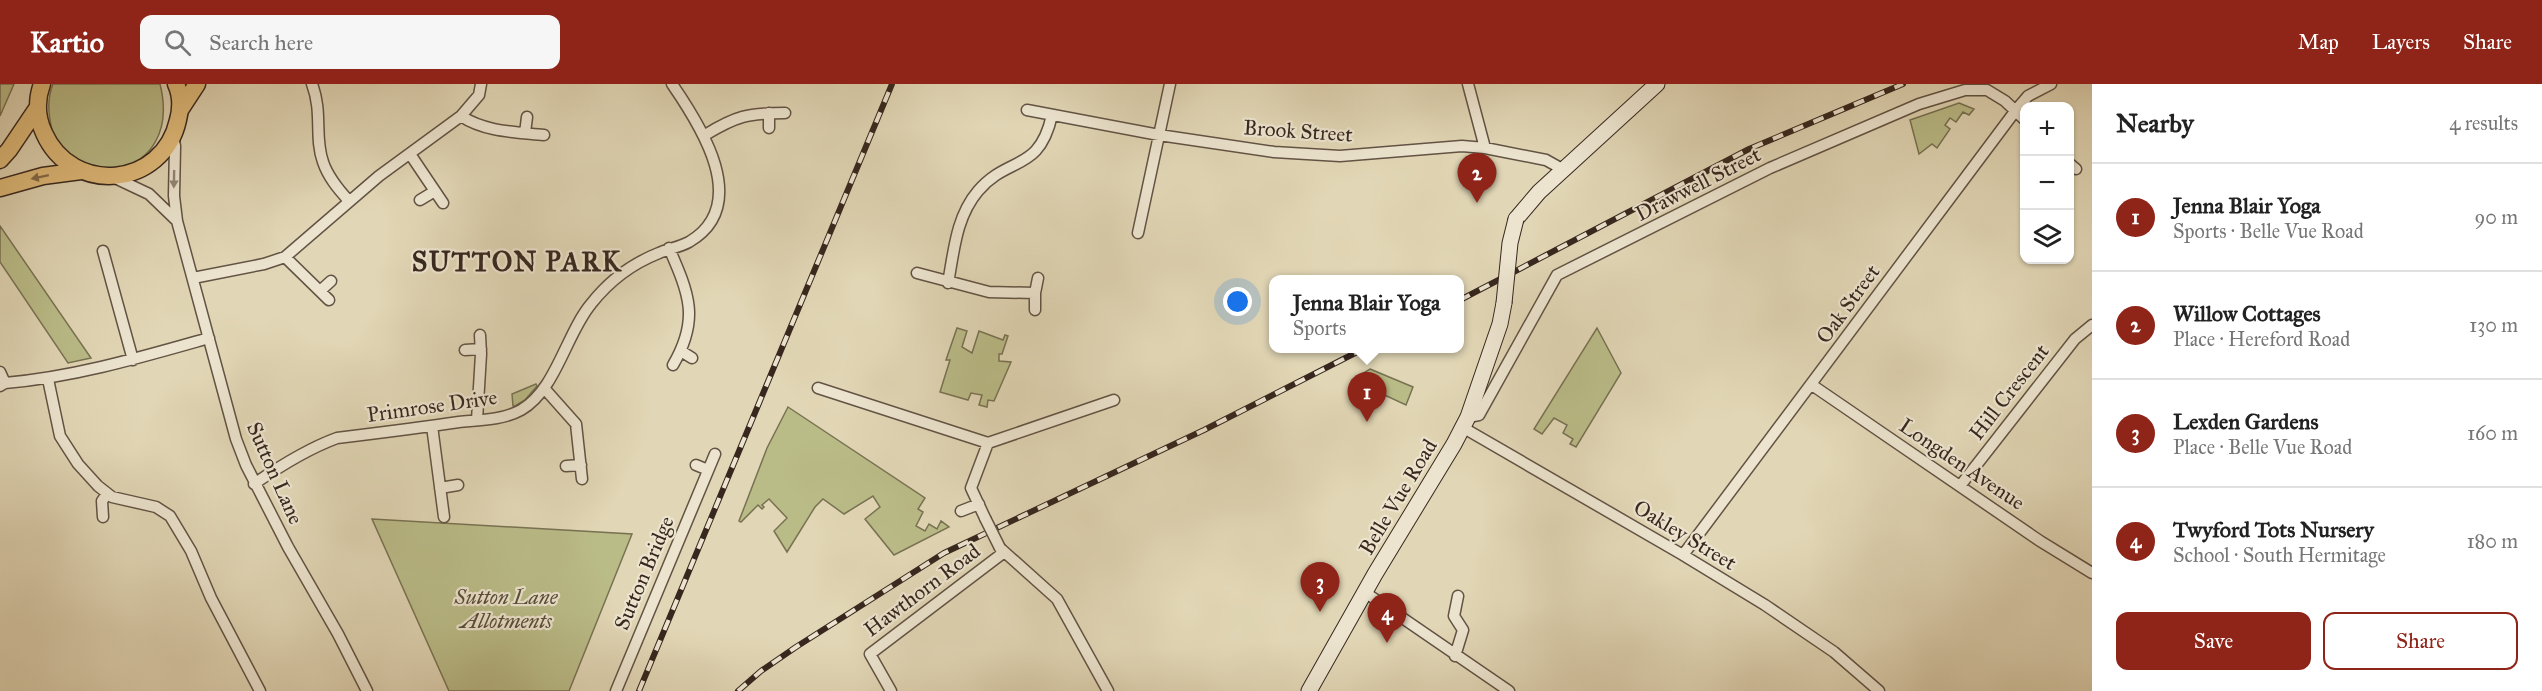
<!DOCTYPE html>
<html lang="en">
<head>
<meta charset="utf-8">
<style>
	:root { --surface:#fff; --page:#f6f6f6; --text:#222; --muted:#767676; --line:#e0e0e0; --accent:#8f2418 }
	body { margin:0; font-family:"IM FELL Great Primer",serif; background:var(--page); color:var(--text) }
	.controls { position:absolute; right:18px; top:18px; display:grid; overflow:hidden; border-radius:12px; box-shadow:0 2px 4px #0004 }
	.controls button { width:54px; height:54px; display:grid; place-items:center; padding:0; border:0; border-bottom:2px solid var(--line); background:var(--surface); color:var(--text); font:30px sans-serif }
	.you { position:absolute; left:1238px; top:218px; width:21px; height:21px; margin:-15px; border:4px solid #fff; border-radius:50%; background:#1a73e8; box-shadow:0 0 0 9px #1a73e833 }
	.badge { display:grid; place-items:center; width:39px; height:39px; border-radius:50%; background:var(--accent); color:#fff; font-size:20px; font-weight:700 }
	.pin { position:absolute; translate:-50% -50px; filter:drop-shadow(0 2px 3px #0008) }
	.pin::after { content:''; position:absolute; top:32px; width:21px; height:18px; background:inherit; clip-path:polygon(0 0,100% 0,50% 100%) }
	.popup { position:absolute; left:1269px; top:191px; width:195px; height:78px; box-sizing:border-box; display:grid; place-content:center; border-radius:12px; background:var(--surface); filter:drop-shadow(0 2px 4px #0005); font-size:20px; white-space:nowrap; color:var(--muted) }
	.popup b { font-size:22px; color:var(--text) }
	.popup::after { content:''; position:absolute; left:50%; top:100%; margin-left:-12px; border:12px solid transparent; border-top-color:var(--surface) }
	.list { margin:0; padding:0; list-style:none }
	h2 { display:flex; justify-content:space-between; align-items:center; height:78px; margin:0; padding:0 24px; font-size:26px }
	h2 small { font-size:20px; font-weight:400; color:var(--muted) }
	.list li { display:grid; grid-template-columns:39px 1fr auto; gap:18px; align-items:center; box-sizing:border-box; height:108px; padding:0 24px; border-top:2px solid var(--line) }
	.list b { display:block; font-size:22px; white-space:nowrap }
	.list p { margin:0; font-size:20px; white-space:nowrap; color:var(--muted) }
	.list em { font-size:20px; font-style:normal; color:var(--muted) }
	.actions { display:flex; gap:12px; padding:18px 24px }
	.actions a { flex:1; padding:14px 0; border:2px solid var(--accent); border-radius:12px; text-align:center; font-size:21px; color:var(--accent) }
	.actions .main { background:var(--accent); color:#fff }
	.icon { flex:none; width:33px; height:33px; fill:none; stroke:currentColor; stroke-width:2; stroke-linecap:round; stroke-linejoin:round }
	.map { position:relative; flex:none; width:2092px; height:607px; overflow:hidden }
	header { display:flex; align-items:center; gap:36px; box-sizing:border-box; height:84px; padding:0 30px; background:var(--accent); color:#fff }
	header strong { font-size:28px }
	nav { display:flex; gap:33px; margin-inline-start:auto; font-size:21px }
	.search { width:420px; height:54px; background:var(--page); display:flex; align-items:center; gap:15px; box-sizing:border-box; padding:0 21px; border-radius:12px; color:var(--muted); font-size:22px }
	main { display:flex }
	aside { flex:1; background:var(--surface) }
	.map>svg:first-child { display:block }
	.green { fill:#babc88; stroke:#787253; stroke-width:1.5 }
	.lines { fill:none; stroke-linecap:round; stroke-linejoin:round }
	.street-casing { stroke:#625344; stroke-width:13 }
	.secondary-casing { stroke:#37271e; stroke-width:17 }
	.primary-casing { stroke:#37271e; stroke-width:19 }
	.street { stroke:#ece4cf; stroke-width:10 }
	.secondary { stroke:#ece4cf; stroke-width:15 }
	.primary { stroke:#e0bb7a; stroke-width:16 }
	.rail-casing { stroke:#37271e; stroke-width:6 }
	.rail { stroke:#ece4cf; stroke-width:4; stroke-dasharray:11; stroke-linecap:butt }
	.street-bridge-casing { stroke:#625344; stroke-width:13; stroke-linecap:butt }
	.secondary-bridge-casing { stroke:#37271e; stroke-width:17; stroke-linecap:butt }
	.street-bridge { stroke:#ece4cf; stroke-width:10 }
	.secondary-bridge { stroke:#ece4cf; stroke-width:15 }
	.oneway { fill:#836a47 }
	.oneway2 { fill:#928676 }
	.labels { text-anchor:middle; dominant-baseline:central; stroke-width:4.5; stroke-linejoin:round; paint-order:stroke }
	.street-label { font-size:21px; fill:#37271e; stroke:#ece4cf }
	.park-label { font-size:21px; font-style:italic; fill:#584c38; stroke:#ece4cf }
	.district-label { font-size:27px; font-weight:bold; letter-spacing:1.5px; fill:#37271e; stroke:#ece4cf }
</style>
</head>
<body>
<header>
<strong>Kartio</strong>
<div class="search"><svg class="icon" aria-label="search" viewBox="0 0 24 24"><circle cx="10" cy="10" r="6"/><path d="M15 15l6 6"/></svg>Search here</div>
<nav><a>Map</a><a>Layers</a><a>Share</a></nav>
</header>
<main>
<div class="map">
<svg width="2092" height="607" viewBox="0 0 2092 607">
	<rect width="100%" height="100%" fill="#e1d6b5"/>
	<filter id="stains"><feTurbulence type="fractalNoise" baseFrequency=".00333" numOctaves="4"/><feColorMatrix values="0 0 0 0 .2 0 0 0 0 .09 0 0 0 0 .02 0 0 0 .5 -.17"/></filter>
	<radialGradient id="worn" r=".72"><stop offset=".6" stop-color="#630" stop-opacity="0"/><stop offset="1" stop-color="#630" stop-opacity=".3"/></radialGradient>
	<!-- green -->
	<path class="green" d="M 0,0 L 14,0 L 0,32 Z
		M 53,0 L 160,0 C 185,100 61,113 50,36 C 48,24 48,12 53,0 Z
		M 1959,19 L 1974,25 L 1969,31 L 1963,28 L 1956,38 L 1950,34 L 1945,41 L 1950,45 L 1937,64 L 1932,60 L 1919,70 L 1910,36 Z
		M 0,142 L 91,274 L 68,279 L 0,178 Z
		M 957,244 L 967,247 L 962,263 L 972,269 L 979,247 L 1003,256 L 1005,251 L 1008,252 L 1002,270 L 999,270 L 999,277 L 1011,278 L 994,317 L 988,316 L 987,323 L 979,321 L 982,311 L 971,309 L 968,316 L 940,308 L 950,276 L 946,276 Z
		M 1597,244 L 1621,289 L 1576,363 L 1570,360 L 1573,355 L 1563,349 L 1567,341 L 1554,334 L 1542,350 L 1534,345 Z
		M 1370,285 L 1413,303 L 1406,321 L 1352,296 Z
		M 536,300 L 537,302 L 525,316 L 515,322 L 513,322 L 512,310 Z
		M 788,323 L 925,414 L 918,425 L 923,428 L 916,442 L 925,447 L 929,440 L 937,445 L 941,437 L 949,443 L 894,471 L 865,435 L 880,423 L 873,412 L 844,430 L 823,415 L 815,423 L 787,468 L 774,447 L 787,434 L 769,415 L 762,421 L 764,423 L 762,425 L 758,421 L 741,438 L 739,437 L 767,364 Z
		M 372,435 L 632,450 L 569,607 L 449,607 Z"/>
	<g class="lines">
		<defs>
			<path id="street" d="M 312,0 C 323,29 314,53 323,78 C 328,93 338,105 349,117
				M 1468,0 L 1485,64
				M 1027,26 L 1159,51 L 1274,68 L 1340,72 L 1462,62 L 1485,64 L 1546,76 L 1564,86
				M 769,29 L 769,44
				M 461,32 C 485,48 516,48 544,51
				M 525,49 L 527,33
				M 705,51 C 736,32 748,29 785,29
				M 173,53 L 175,62 L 174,112 L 177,137 L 236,355 L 246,381 L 288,463 L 338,550 L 367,607
				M 410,70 L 443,119
				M 2070,80 L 2076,85
				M 113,93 L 149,110 L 177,137
				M 420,116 L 435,107
				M 1138,149 L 1170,0
				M 669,164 C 689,210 700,235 673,281
				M 103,167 L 133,276
				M 285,173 L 329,216
				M 917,189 L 989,208 L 1035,209
				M 193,194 L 264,180 L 285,173 L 379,92 L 461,32 L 479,11 L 481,0
				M 948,199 C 954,167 956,133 978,107 C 1009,71 1039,89 1052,31
				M 320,207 L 331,197
				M 1035,226 L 1035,209 L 1038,194
				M 465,266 L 481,265
				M 681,267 L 692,274
				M 0,288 L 5,299
				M 48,295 L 60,352 L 78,380 L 98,402 L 112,413 L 156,423 L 170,432 L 191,467 L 211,514 L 260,607
				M 1812,301 L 2040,457 L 2092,489
				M 0,302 L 5,299 C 75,293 142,273 209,254
				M 544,304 L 576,340 L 582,395
				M 818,304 L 988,359
				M 1468,333 L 1479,331 L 1557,191 L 1770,84 L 1919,20 L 1965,6 L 1987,6 L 2005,17 L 2024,35
				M 477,336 L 481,270 L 480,251
				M 432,342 L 444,433
				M 1462,343 L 1683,471 L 1765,521 L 1834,568 L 1879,607
				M 696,381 L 708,386
				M 566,382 L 581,381
				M 254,400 C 280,382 307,365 337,354 C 378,349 419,344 459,338 C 480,336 503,336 521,326 C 556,306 566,250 591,220 C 609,197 631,180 659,169 C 668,165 680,163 689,158 C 752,121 701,42 672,0
				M 1960,402 L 2075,255 L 2092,241
				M 440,404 L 458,401
				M 961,427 L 979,420
				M 103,433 L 102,417 L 107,410
				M 985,434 L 971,404 L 988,359 L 1114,316
				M 1000,464 L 1057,515 L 1108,607
				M 1683,471 L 2016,26 L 2028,12 L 2051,0
				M 1366,509 L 1509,607
				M 1455,572 L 1463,546 L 1454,532 L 1458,512
				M 616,607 L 715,370
				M 891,607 L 870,570 L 1003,469"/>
			<path id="secondary" d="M 1516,135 L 1539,108 L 1657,0
				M 1309,607 L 1375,490 L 1454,360 L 1468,333 L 1500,240 L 1504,219"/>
			<path id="primary" d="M 42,0 C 36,16 37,34 44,49 C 72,112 163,104 178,36 C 181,25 181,11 176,0
				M 180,26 L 197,0
				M 0,76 L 9,66 L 38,23
				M 0,104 L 43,92 L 81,87"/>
		</defs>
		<!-- street casing -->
		<use href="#street" class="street-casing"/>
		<!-- secondary casing -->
		<use href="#secondary" class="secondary-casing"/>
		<!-- primary casing -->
		<use href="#primary" class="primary-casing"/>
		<!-- street -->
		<use href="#street" class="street"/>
		<!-- secondary -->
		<use href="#secondary" class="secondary"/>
		<!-- primary -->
		<use href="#primary" class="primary"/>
		<defs>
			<path id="rail" d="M 1460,216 L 1749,65 L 1903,0
				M 639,607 L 892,0
				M 738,607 L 761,587 L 796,563 L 944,469 L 1204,346 L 1365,264"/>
		</defs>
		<!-- rail casing -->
		<use href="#rail" class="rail-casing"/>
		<!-- rail -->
		<use href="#rail" class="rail"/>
		<defs>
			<path id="street-bridge" d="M 985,434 L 1000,464"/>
			<path id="secondary-bridge" d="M 1504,219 L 1510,159 L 1516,135"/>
		</defs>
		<!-- street-bridge casing -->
		<use href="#street-bridge" class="street-bridge-casing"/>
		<!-- secondary-bridge casing -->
		<use href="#secondary-bridge" class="secondary-bridge-casing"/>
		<!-- street-bridge -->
		<use href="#street-bridge" class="street-bridge"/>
		<!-- secondary-bridge -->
		<use href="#secondary-bridge" class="secondary-bridge"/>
	</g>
	<!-- one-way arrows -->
	<defs><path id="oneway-solid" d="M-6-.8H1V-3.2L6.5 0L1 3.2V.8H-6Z" transform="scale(1.5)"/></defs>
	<use class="oneway" href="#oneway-solid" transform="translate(40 93) rotate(168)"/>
	<use class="oneway2" href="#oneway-solid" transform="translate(174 95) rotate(91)"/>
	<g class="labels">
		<!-- street labels -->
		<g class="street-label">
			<text transform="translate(1298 47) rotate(4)">Brook Street</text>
			<text transform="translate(1698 100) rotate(-27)">Drawwell Street</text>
			<text transform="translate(1848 220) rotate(-54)">Oak Street</text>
			<text transform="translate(2009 308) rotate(-52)">Hill Crescent</text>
			<text transform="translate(432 322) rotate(-8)">Primrose Drive</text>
			<text transform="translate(1962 380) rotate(34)">Longden Avenue</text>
			<text transform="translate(275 389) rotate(66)">Sutton Lane</text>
			<text transform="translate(1398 413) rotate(-59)">Belle Vue Road</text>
			<text transform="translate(1685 451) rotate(31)">Oakley Street</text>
			<text transform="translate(644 489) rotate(-67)">Sutton Bridge</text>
			<text transform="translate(922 506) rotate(-37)">Hawthorn Road</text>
		</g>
		<!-- park labels -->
		<g class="park-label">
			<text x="506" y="513">Sutton Lane<tspan x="506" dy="24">Allotments</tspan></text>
		</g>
		<!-- district labels -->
		<g class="district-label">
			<text x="517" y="177">SUTTON PARK</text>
		</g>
	</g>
	<rect width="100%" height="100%" filter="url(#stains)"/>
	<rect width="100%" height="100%" fill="url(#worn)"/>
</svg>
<div class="controls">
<button>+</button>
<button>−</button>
<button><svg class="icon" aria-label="layers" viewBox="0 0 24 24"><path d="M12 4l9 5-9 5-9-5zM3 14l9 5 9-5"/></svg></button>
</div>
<div class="you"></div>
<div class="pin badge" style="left:1367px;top:338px">1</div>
<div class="popup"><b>Jenna Blair Yoga</b>Sports</div>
<div class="pin badge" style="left:1477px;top:119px">2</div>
<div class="pin badge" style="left:1320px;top:528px">3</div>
<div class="pin badge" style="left:1387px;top:559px">4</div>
</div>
<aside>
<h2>Nearby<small>4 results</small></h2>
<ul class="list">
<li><span class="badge">1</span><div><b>Jenna Blair Yoga</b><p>Sports · Belle Vue Road</p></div><em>90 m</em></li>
<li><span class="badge">2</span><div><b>Willow Cottages</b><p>Place · Hereford Road</p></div><em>130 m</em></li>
<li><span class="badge">3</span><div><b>Lexden Gardens</b><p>Place · Belle Vue Road</p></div><em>160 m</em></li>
<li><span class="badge">4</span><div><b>Twyford Tots Nursery</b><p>School · South Hermitage</p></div><em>180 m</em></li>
</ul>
<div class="actions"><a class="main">Save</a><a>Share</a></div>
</aside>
</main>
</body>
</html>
